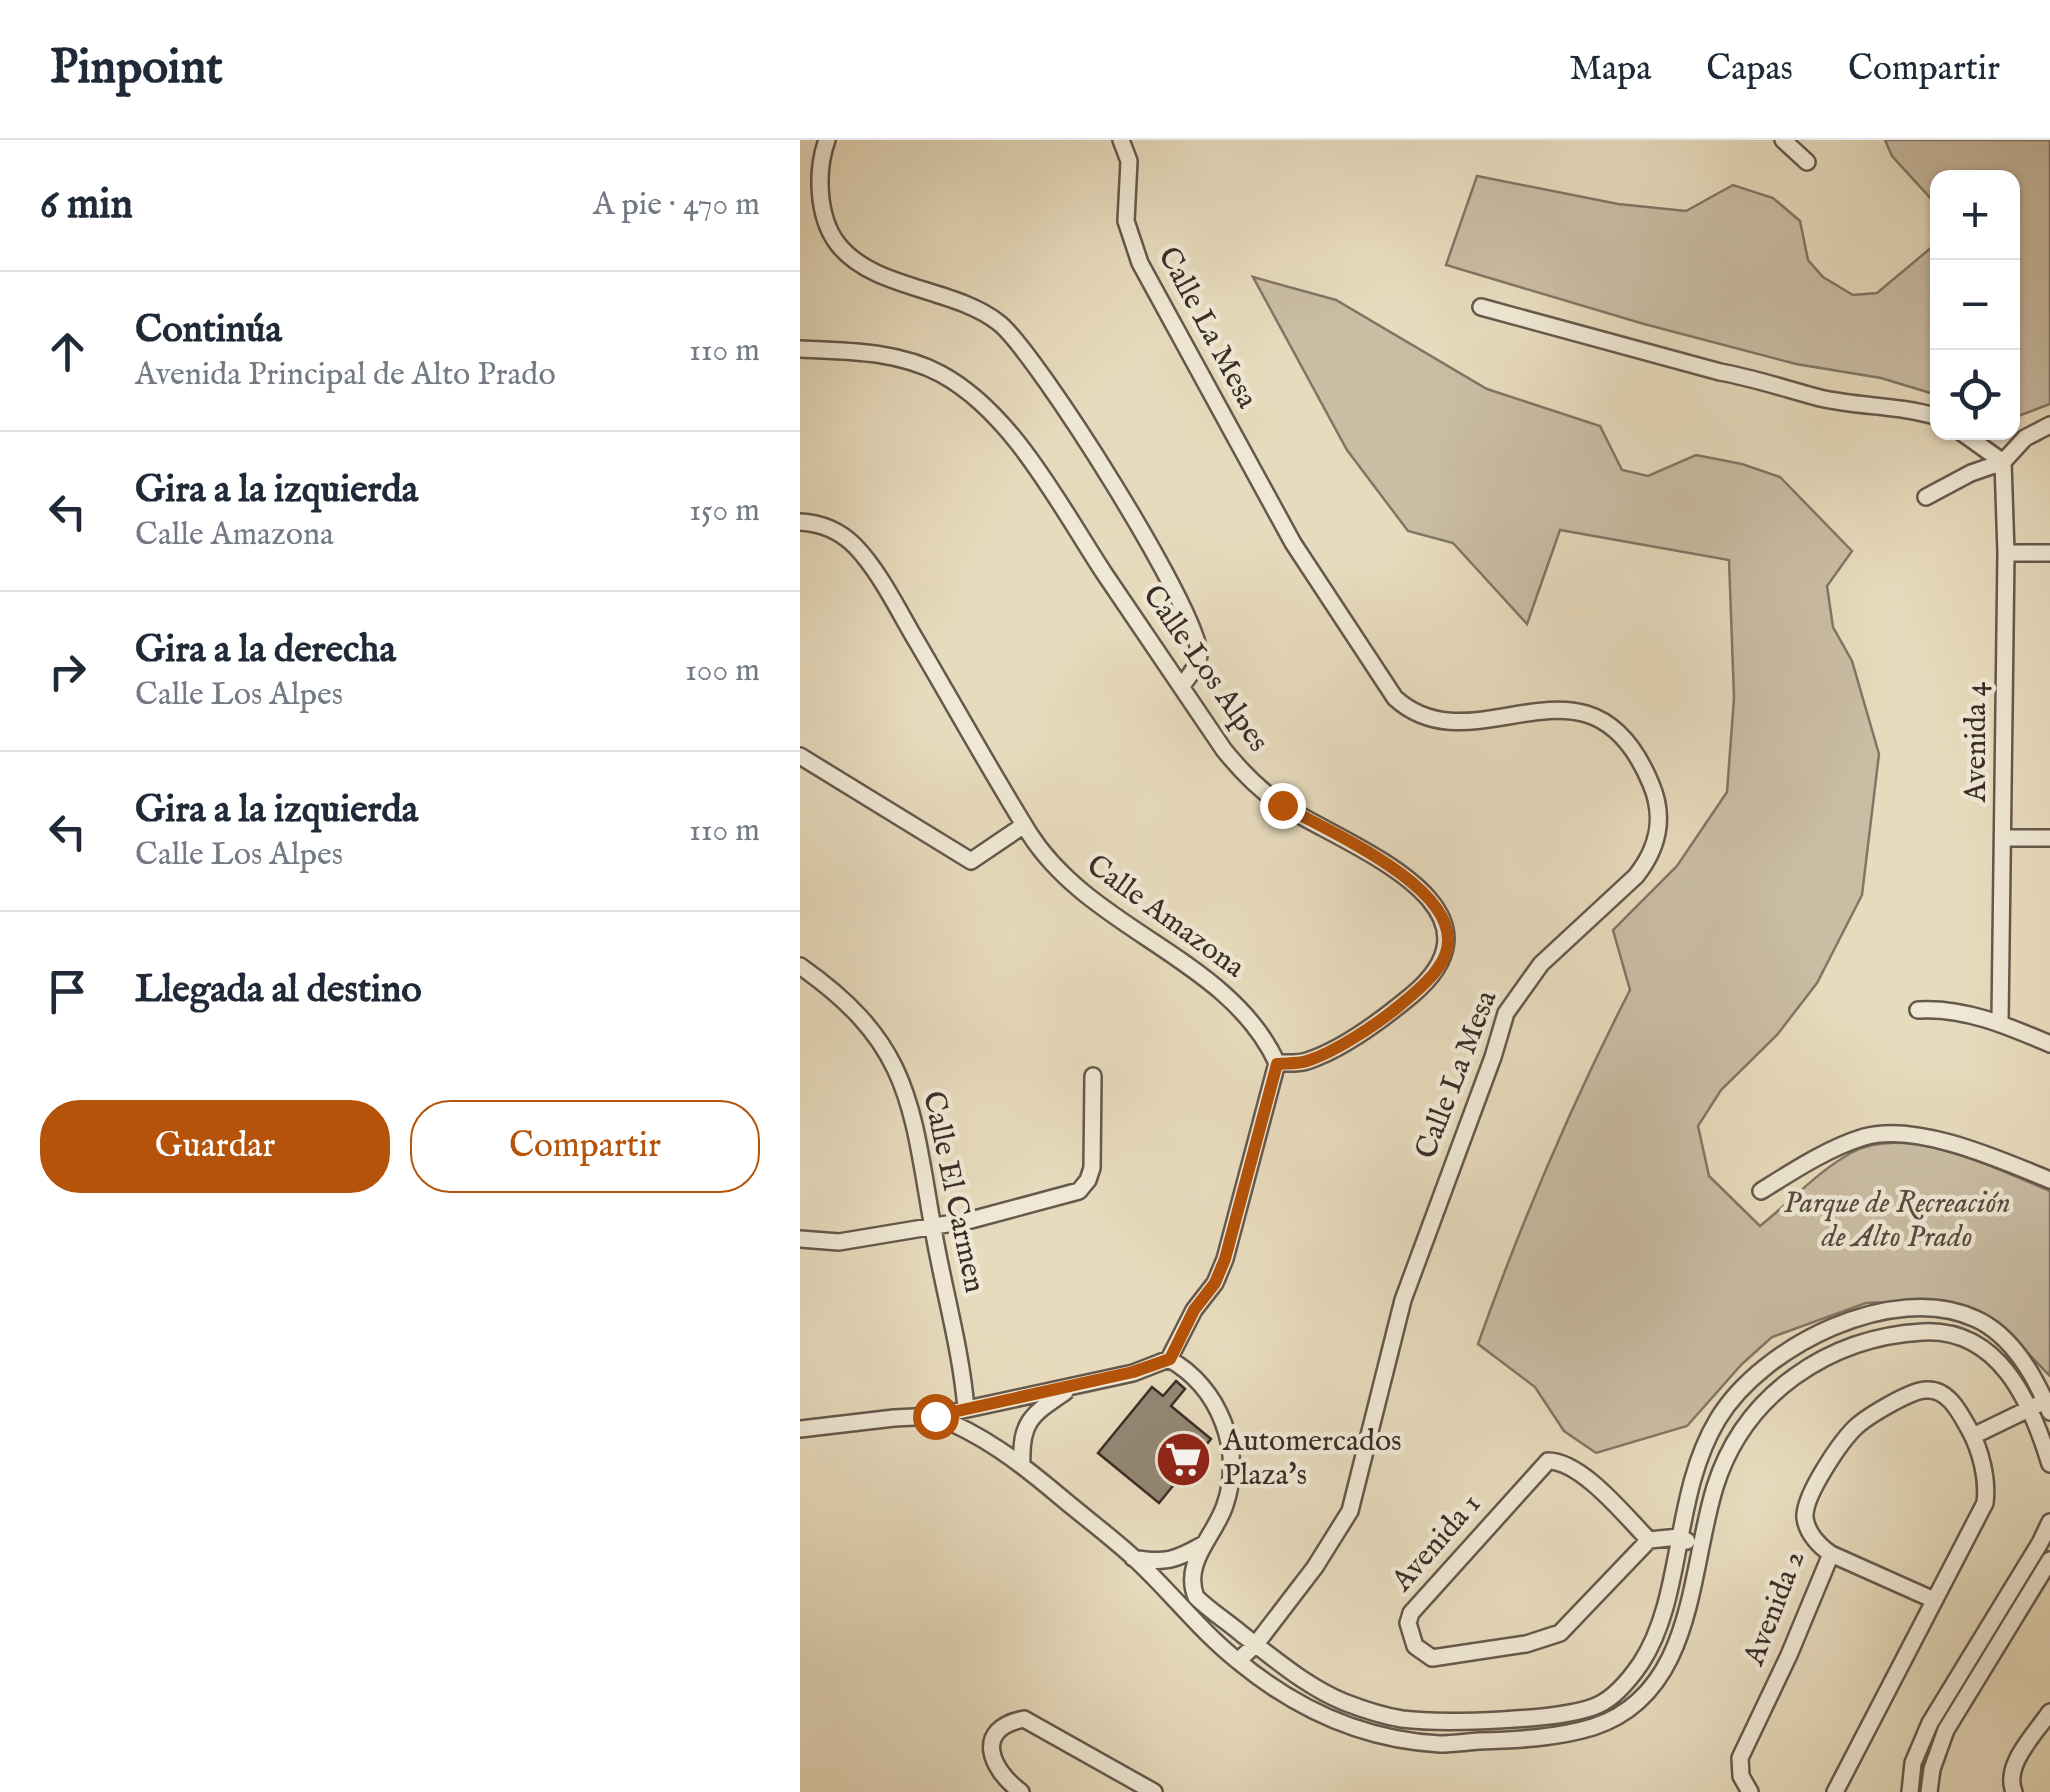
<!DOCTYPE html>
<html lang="es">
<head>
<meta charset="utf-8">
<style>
	:root { --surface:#fff; --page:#f2f2f3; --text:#1f2937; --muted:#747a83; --line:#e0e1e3; --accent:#b45309 }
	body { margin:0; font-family:"IM FELL English",serif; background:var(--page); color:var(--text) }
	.controls { position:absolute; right:30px; top:30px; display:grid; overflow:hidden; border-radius:20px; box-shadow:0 2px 8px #0004 }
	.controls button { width:90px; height:90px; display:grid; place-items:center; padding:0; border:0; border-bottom:2px solid var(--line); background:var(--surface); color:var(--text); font:50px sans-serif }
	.stop { position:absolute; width:30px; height:30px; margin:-22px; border:8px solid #b45309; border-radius:50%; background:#fff }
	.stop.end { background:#b45309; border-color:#fff; box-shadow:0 2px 10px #0008 }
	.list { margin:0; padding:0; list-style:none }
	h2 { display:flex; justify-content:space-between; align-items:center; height:130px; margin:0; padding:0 40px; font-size:42px }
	h2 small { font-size:32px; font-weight:400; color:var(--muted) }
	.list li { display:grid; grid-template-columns:65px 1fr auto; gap:30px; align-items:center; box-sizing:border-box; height:160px; padding:0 40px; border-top:2px solid var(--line) }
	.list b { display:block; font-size:38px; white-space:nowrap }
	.list p { margin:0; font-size:32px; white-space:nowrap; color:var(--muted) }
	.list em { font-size:32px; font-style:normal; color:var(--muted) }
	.actions { display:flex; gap:20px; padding:30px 40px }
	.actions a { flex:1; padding:22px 0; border:2px solid var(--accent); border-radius:40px; text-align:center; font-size:35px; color:var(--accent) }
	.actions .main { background:var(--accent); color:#fff }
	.icon { flex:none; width:55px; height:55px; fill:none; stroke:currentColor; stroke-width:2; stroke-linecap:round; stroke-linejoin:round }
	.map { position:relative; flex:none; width:1250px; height:1652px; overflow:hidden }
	header { display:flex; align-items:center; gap:60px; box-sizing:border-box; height:140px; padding:0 50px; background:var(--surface); border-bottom:2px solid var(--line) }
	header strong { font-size:48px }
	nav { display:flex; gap:55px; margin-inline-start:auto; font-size:35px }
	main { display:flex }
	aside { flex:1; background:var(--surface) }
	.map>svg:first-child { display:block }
	.green { fill:#cabda4; stroke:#827566; stroke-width:2.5 }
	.building { fill:#948775; stroke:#3b2d28; stroke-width:2.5 }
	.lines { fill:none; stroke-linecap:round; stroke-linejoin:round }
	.minor-casing { stroke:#66584d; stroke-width:20 }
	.minor { stroke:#efe8d4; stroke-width:15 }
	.route { stroke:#b45309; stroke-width:12 }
	.labels { text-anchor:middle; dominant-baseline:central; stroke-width:9; stroke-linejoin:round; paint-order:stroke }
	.street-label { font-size:30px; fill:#3b2d28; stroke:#efe8d4 }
	.park-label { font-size:30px; font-style:italic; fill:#584a41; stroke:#efe8d4 }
	.poi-label { font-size:30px; fill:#3b2d28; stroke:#efe8d4; text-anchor:start }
</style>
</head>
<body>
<header>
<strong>Pinpoint</strong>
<nav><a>Mapa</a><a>Capas</a><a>Compartir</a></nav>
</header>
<main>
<aside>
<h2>6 min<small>A pie · 470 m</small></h2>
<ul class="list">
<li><svg class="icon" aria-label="ahead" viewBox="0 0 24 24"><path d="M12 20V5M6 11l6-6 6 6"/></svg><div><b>Continúa</b><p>Avenida Principal de Alto Prado</p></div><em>110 m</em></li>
<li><svg class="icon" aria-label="left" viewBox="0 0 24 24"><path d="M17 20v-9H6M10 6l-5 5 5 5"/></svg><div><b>Gira a la izquierda</b><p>Calle Amazona</p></div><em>150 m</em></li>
<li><svg class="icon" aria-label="right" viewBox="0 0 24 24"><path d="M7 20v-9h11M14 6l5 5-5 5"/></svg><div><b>Gira a la derecha</b><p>Calle Los Alpes</p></div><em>100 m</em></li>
<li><svg class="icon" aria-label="left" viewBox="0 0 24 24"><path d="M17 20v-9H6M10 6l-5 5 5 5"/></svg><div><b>Gira a la izquierda</b><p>Calle Los Alpes</p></div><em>110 m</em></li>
<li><svg class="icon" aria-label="arrive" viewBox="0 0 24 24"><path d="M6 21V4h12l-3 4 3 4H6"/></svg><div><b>Llegada al destino</b></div></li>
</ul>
<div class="actions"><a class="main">Guardar</a><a>Compartir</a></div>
</aside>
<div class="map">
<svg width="1250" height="1652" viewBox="0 0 1250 1652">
	<rect width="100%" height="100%" fill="#e7dbbd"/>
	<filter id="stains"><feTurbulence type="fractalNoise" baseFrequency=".002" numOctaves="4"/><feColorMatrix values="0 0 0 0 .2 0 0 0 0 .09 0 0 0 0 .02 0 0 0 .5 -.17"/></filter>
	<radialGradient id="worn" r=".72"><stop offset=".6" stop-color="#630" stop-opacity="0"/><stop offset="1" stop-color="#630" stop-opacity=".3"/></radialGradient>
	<!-- green -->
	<path class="green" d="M 1085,0 L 1250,0 L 1250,264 L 1213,278 L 1212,38 L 1138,38 L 1137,255 L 1081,238 L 996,224 L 844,184 L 646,125 L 677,36 L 818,64 L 886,71 L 933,45 L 973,58 L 1000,81 L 1008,120 L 1023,137 L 1053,155 L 1077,153 L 1132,107 L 1135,87 L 1133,61 L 1092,16 Z
		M 453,137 L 536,160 L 687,249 L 800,286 L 822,330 L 848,336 L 896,315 L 942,324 L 980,337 L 1052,411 L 1027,446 L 1033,487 L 1052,521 L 1079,614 L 1062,755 L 1017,843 L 977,895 L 921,950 L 898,986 L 909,1036 L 960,1086 C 989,1063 1018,1031 1051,1013 C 1107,982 1196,1029 1250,1051 L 1250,1236 L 1204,1189 L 1167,1167 L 1129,1160 L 1066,1163 L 972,1197 L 942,1224 L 887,1286 L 796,1313 L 764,1291 L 735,1247 L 678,1204 C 722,1080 770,967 830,850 L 813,790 L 877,726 L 927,652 L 934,558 L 929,420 L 760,390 L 727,484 L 653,403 L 608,391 L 547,310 Z"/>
	<!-- building -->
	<path class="building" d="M 376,1241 L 385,1249 L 371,1266 L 411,1299 L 359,1363 L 298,1313 L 352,1247 L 363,1256 Z"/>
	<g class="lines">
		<defs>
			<path id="minor" d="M 27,0 C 16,30 17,76 37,103 C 72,150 154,147 199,183 C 236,212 400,472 399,514 C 399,526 388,537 381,547
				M 321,0 L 329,21 L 326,81 L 340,123 L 493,403 L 595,558 C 676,632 789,494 851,644 C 865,677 859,707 836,736 L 741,824 L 706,873 L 693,917 L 603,1160 L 550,1371 L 515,1427 L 456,1504 L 438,1521
				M 983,0 L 1007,22
				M 681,167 L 920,232 C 954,238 986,249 1020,258 C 1059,267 1099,265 1138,277
				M 0,209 C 48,211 98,211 141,234 C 213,273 260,366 304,433 C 344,492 384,551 424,610 C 441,631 457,648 479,663 C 541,704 720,764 612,855 C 582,880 544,909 507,921 C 498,924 486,923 477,923
				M 1161,292 L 1203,322
				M 1203,322 L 1225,298 L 1250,285
				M 1126,357 L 1171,333 L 1203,322
				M 0,382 C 20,383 40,391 55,406 C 80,432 98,470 117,502 C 154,565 190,630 229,693 C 291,791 429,818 477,923 L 425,1119 L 415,1143 L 394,1170 L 369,1219
				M 1206,413 L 1250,413
				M 0,616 L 171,721 L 224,685
				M 1204,698 L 1250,698
				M 0,826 C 111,904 111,963 133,1088 C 143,1148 161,1208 166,1269
				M 1118,870 C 1164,867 1208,886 1250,904
				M 1200,882 L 1206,413 L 1203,322
				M 961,1051 C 993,1031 1028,1008 1064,997 C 1117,982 1201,1020 1250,1040
				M 0,1099 L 39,1102 L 171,1080 L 279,1051 L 288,1040 L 292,1028 L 293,936
				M 135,1276 C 182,1294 219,1322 257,1354 C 283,1376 310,1396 334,1418 C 370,1451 400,1491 438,1521 C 496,1569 564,1600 640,1604 C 653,1604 666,1602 679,1601 C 716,1600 757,1598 793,1587 C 895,1554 889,1431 915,1347 C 944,1254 1029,1197 1123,1192 C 1199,1188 1231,1262 1250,1324
				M 0,1289 L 94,1278 L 135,1276 L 333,1233 L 369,1219 C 419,1247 444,1309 425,1365 C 415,1396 382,1422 396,1457 C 410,1471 428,1482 443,1495 C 475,1519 507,1547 544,1562 C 562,1569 583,1576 602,1579 C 642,1584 764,1581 798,1565 C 816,1557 830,1539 841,1523 C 885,1455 872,1355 918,1279 C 962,1206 1094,1140 1176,1179 C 1213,1196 1235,1237 1250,1272
				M 1173,1296 L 1237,1265
				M 222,1325 C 220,1282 231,1275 265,1252
				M 849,1400 C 826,1377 782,1321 748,1321 L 611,1473 L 608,1483 L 615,1506 L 632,1518 L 726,1504 L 760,1493 L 849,1400 L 879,1397 L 887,1401
				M 1031,1414 L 1134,1460
				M 333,1418 C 365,1424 376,1420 404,1404
				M 221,1652 C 190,1629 173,1589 224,1579 L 354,1652
				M 950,1652 L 941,1636 L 940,1618 L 989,1515 L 1031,1414 C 1019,1406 1007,1393 1005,1378 C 1003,1356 1042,1299 1058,1285 C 1070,1275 1111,1250 1126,1250 C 1148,1248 1160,1273 1169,1289 C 1181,1310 1188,1340 1185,1363 L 1035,1652
				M 1110,1652 L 1113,1623 L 1130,1583 L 1240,1403 L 1250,1382
				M 1129,1652 L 1132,1629 L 1146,1590 L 1250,1420
				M 1214,1652 C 1203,1625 1235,1594 1250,1572"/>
		</defs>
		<!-- minor casing -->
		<use href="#minor" class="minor-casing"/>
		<!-- minor -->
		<use href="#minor" class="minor"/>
	</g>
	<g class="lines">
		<!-- route -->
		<path class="route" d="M 135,1276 L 333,1232 L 370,1219 L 394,1170 L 415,1143 L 425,1119 L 477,924 C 486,923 498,924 507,921 C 535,912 576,885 599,866 C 617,851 648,827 648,801 C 650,743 525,690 482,665"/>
	</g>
	<!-- icons -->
	<defs>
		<symbol id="supermarket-disc" viewBox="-11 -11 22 22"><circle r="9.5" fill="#8f2418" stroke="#efe8d4"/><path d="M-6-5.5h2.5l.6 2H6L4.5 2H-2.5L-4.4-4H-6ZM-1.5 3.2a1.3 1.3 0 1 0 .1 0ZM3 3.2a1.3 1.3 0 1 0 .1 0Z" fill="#fff"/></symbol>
	</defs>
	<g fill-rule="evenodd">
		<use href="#supermarket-disc" x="352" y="1288" width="63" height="63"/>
	</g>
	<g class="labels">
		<!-- street labels -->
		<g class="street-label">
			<text transform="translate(407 188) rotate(62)">Calle La Mesa</text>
			<text transform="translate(405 529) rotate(55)">Calle Los Alpes</text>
			<text transform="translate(1177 602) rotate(-90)">Avenida 4</text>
			<text transform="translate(365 777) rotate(36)">Calle Amazona</text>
			<text transform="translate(657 935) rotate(-69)">Calle La Mesa</text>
			<text transform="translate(153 1052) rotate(78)">Calle El Carmen</text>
			<text transform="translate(637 1403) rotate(-49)">Avenida 1</text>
			<text transform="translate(975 1468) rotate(-69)">Avenida 2</text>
		</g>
		<!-- park labels -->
		<g class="park-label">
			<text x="1097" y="1064">Parque de Recreación<tspan x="1097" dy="34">de Alto Prado</tspan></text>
		</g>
		<!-- poi labels -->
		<g class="poi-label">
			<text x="423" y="1302">Automercados<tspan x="423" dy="34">Plaza's</tspan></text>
		</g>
	</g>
	<rect width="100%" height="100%" filter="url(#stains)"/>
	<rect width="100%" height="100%" fill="url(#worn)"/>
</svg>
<div class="controls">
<button>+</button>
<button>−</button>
<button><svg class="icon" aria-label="locate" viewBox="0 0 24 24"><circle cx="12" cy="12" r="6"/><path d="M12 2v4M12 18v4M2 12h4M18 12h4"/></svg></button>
</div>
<div class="stop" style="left:135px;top:1276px"></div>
<div class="stop end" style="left:482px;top:665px"></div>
</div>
</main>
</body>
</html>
